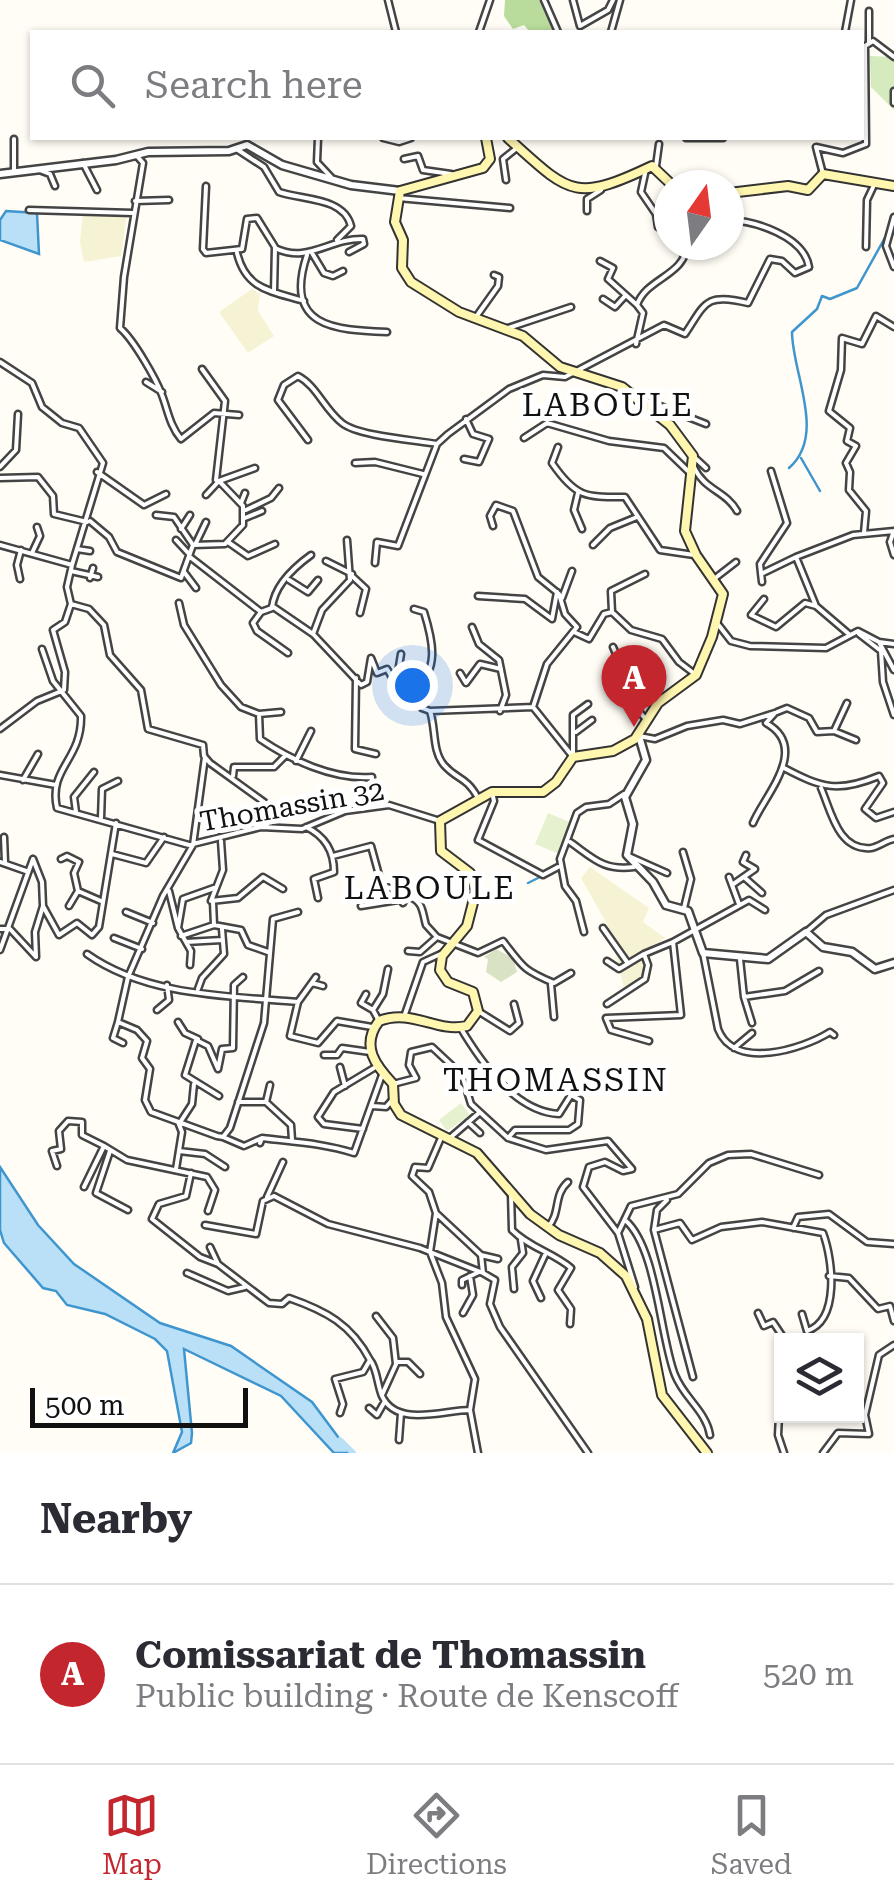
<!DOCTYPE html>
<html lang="en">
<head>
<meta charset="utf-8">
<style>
	:root { --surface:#fff; --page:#f7f7f7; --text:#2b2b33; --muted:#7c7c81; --line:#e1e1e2; --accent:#c4262e }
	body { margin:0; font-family:"Roboto Serif",serif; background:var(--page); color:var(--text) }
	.controls { position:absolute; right:30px; bottom:30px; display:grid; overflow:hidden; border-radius:0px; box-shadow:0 2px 8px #0004 }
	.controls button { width:90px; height:90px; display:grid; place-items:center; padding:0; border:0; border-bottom:2px solid var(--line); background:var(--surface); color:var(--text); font:50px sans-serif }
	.compass { position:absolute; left:654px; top:170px; width:90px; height:90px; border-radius:50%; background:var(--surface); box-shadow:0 2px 8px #0004; rotate:14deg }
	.scale { position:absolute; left:30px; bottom:25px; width:218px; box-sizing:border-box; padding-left:10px; border:5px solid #111; border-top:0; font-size:28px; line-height:35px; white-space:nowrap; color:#111; -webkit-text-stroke:8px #fff; paint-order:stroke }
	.you { position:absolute; left:412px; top:685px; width:35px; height:35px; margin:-25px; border:8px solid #fff; border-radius:50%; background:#1a73e8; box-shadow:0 0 0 15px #1a73e833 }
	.badge { display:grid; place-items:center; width:65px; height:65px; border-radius:50%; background:var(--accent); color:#fff; font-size:32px; font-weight:700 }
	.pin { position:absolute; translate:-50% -82px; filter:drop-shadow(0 2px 5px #0008) }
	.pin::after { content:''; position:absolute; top:52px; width:35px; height:30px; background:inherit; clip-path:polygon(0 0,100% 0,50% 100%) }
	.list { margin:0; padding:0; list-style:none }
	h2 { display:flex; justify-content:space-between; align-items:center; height:130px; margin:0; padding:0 40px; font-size:42px }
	h2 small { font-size:32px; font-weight:400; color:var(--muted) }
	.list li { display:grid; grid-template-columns:65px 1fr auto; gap:30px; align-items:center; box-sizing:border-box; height:180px; padding:0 40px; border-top:2px solid var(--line) }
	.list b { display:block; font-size:38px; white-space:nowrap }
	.list p { margin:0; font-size:32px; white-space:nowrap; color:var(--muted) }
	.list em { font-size:32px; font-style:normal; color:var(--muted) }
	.icon { flex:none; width:55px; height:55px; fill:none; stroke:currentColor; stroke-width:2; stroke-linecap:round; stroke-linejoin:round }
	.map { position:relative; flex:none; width:894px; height:1453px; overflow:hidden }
	.search { position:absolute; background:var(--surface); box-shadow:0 2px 8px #0004; left:30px; right:30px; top:30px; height:110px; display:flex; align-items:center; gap:25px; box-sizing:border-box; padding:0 35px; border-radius:0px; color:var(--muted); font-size:38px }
	.sheet { height:310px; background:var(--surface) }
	nav { display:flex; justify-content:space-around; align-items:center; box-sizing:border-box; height:140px; border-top:2px solid var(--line); background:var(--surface); font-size:28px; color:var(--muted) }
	nav a { display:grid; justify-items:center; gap:5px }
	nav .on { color:var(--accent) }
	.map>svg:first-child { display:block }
	.farmland { fill:#f6f3d4 }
	.green { fill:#d5ebbd }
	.forest { fill:#b9dc9c }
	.cemetery { fill:#d9e3c4 }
	.pitch { fill:#e6f2cf }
	.water { fill:#b9e0f7; stroke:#3f96cf; stroke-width:2.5 }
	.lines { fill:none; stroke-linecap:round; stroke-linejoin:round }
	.stream { stroke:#3f96cf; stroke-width:2.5 }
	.river { stroke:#b9e0f7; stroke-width:6 }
	.minor-casing { stroke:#444; stroke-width:9 }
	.tertiary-casing { stroke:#444; stroke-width:11 }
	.secondary-casing { stroke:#333; stroke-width:12 }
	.minor { stroke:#fff; stroke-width:4 }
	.tertiary { stroke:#fff; stroke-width:6 }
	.secondary { stroke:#fff6b0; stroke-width:8 }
	.labels { text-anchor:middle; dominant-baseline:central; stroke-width:10; stroke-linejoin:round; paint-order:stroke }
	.street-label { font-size:28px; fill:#111; stroke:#fff }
	.quarter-label { font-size:32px; letter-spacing:2.5px; fill:#111; stroke:#fff }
</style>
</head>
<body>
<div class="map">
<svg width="894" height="1453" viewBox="0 0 894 1453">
	<rect width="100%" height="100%" fill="#fffdf5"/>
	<!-- farmland -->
	<path class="farmland" d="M 83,212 L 127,214 L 121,256 L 84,262 L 80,242 Z
		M 252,289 L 260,294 L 258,311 L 274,336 L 248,353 L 219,312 Z
		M 590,867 L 649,908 L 643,922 L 665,938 L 650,948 L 644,981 L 624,987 L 608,926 L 581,878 Z"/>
	<!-- green -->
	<path class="green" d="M 870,56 L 894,57 L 894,110 L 871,87 Z"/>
	<!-- forest -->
	<path class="forest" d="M 505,0 L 539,0 L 554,32 L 530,32 L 524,25 L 513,29 L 504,16 Z"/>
	<!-- cemetery -->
	<path class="cemetery" d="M 496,949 L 513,958 L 517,972 L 501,982 L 486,972 L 488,959 L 484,957 Z"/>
	<!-- pitch -->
	<path class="pitch" d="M 548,813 L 572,823 L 559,854 L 535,844 Z
		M 461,1103 L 470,1115 L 447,1131 L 439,1120 Z"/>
	<!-- water -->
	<path class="water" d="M 6,211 L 37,213 L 39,254 L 0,240 L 0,220 Z
		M 0,1167 L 38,1225 L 74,1264 L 160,1323 L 231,1346 L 312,1402 L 350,1453 L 334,1453 L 281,1396 L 184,1349 L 192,1433 L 191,1443 L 173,1453 L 182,1432 L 167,1351 L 155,1339 L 105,1314 L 67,1305 L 56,1291 L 43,1288 L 4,1243 L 0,1230 Z"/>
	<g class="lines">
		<!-- stream -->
		<path class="stream" d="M 801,458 L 820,491
			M 789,468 C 827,435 792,373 792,332 L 817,309 L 822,296 L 830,299 L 857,288 L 887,234 L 894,234
			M 528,883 L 540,877"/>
		<!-- river -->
		<path class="river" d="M 340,1440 L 353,1453"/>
		<defs>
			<path id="minor" d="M 388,0 L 396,32
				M 544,0 L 558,32
				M 573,0 L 580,26 L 608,10 L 613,0
				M 869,11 L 869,42
				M 479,32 L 490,0
				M 611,32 L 620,0
				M 845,32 L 851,0
				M 894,91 L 894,103
				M 318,138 L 317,162 L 331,177
				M 383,138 L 399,142 L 411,138
				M 686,138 L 723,138
				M 14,139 L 14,172
				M 238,150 L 264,167 L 279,192 C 302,200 344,197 351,226 L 337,240
				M 137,156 L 143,163 L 124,277 L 120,328 C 134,340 156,379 162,395 C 168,411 170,426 181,439 L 214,413 L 239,415
				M 404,159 L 418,156 L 423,170 L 451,174
				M 83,163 L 97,190
				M 656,166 L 659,144
				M 646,169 L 641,192 L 656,214 L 658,227 L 669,233
				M 42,171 L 50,174 L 55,186
				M 823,174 L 816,147 L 843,153 L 866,144 L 865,46 L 873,41 L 894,57
				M 506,180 L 503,159 L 518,147
				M 206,186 L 203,249 L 206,253 L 242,249 L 247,219 L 257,218 L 275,247 L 274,292
				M 398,198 L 510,208
				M 135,201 L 169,200
				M 29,210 L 133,213
				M 587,211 L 587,199 L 601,190
				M 894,217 L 886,246 L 894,267
				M 866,247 L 867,200 L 875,183
				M 275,248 C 307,264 330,238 363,239 L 364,244 L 349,252
				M 237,253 C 246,290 271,291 304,301
				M 312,253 L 324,273 L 333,276 L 343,271
				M 307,255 C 283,327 334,330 387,332
				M 600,261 L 613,268 L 608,279 L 637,305
				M 603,299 L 615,307 L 625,296
				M 476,317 L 498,286 L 499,277 L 494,275
				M 508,328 L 571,307
				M 636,344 L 643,313 L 637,305 C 646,278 685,276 687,245
				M 0,362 L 32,383 L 42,407 L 62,423 L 79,428 L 103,463 L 72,565 L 67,587 L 71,604 L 89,609 L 104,625 L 110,655 L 141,690 L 148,729 L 203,745 L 204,756 L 210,763 L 264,802 L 267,827
				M 202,369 L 225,401 L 216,480
				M 146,382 L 162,392
				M 645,400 L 706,424
				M 524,438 L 547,423 L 609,441 L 664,448 L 689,472
				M 308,440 L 278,400 L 284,385 L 298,376 C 317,386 324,409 342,423 C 358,436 414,440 437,444
				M 558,447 L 552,463 C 576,498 586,497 625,497 L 660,550 L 694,555
				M 693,456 L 706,468
				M 464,459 L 479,462 L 489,439 L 473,434 L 466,419
				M 355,463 L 375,462 L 423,474
				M 0,467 L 16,450 L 18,414
				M 694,467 C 704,490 726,491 737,511
				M 97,472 L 144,505 L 166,494
				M 0,478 L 38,477 L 53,496 L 54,514 L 87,522
				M 219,481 L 255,468
				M 578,493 L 574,510 L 582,529
				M 241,503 L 245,493
				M 246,510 L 271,498 L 279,488
				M 245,518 L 262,511
				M 90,521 L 109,537 L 117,552 L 181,578 L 193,545 L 174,517 L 156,515
				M 493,526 L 490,516 L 496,505 L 513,511 L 538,577 L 559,594 L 565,614 L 577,627 L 547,664 L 533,707 L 573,757
				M 181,529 L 190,515
				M 894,531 L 890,542 L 894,555
				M 864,533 L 866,511 L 849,490 L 850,472 L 846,463 L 856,446 L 847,441 L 850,428 L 829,411 L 841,370 L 842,338 L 862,344 L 876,316 L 894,327
				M 176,540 L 189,554
				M 347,540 L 350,580 L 322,610 L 313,634 L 361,685 L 367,682 L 371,658 L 377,673 L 387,669 L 396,684
				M 228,542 L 248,556 L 275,544
				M 0,545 L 72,565
				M 193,545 L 225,544 L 243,525 L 243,506 L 219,481 L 206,495
				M 195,545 L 206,522
				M 593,545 L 610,528 L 637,517
				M 77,549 L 90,551
				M 32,553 L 40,536 L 37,527
				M 190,557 L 261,612
				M 326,561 L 352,574
				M 375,563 L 377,542 L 398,546 L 437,444 L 448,434 L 509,389 L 543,375 L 565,377 L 664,325 L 685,334 C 705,304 705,292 748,303 L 770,259 L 782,261 L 795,273 L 809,267 C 804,236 755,221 729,220
				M 71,571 L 98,577
				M 184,572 L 196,588
				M 645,574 L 611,591 L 612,612 L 631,630 L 662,639 L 679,662 L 696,675
				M 761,574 L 796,557
				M 352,576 L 366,589 L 360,613
				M 90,578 L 93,568
				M 20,579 L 17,565 L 21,550
				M 714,579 L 736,562
				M 289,580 L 308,592 L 318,580
				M 762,582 L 760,564 L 787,523 L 771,471
				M 478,596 L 525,599 L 552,619 L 557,592
				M 562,598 L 572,571
				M 764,599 L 751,615 L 776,627 L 805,603 L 816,606
				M 179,603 L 184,625 L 221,685 L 241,707 L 259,714
				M 272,606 L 313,634
				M 414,609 L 424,612 C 433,641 440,670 414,690
				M 717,623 L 731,641 L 750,646 L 826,648 L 858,631 L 879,642 L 894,644
				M 472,627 L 479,644 L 499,660 L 506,695 L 500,711
				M 576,633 L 589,639 L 604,614 L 612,612
				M 859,634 L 881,651 L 883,682 L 894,715
				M 850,635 L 816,606 L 796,557 L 853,535 L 894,531
				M 879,642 L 894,670
				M 613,647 C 625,672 627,703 648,721
				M 42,649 L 53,681 L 81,716 C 82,760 48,768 57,808 L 189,845 L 261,827 L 302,829 L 345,811 L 389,805 L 440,821
				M 288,653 L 257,631 L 253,623 L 261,612 L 272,608 C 274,586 293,568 311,555
				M 401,654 L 396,684 L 413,689 L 422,708 L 430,711 C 436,729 432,751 444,765 C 457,780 466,776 478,798
				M 460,673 L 466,683 L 480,664 L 501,669
				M 356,678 L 355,749 L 376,754
				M 430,711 L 533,707
				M 281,712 L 259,714 L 260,739 C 291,760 333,780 372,777 L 371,807
				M 777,712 L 787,708 L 809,718 L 817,732 L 834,731 L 847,703
				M 0,729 L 37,701 L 64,690 L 65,672 L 53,630 L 65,622 L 71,604
				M 834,731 L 856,740
				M 576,732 L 592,720
				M 639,736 L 655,739 L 687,726 L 723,720 L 740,724 L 775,713 L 766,723 C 811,748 764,796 753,823
				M 205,757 L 193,845 L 163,896 L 128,977 L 118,1022 L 137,1030 L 147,1041 L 142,1058 L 150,1069 L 145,1100 L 151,1112 L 217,1136 L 223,1137 L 230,1128 L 264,1023 L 273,919 L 298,912
				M 573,757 L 573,715 L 588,704
				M 296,761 L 311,731
				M 784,768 C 822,788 838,793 879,776 L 883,783 L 865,809 L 876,818 L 894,812
				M 0,775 L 56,785
				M 233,776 L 234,767 L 274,767 L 285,756
				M 23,780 L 38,754
				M 821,788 C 831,811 838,851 871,848 C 878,847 887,840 894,839
				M 492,792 L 494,801 L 478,840 L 543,875 L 558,867
				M 76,812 L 74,797 L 94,772
				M 101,818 L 102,789 L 118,781
				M 306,827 C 325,836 334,852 334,872 L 314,879 L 318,898
				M 4,837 L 5,862
				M 221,841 L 223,870 L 211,901 L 238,898 L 263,877 L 283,889
				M 570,842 C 593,858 603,871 634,867
				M 683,852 L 691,879 L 684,908
				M 112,854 L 146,863 L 164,837
				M 333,856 L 371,846 L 382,886 L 398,890 L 398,900 L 361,906
				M 631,857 L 667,873
				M 33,859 L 42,882 L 43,906
				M 61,859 L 67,856 L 79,862 L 74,873 L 78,891 L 69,906
				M 0,862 L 26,871
				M 729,877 L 739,904
				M 745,878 L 762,893
				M 732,885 L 755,869 L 743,862 L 746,855
				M 78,891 L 101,901
				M 169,891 L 178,928
				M 213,902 L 214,925 L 241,930 L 248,945 L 268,952
				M 403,903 L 407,896 C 424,901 422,912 426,925 L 437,937 L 478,953 L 503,941 C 523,967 523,970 554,983 L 571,973
				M 126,912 L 153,923
				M 603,928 L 627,962
				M 0,929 L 10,929 L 36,957
				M 584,932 L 576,901 L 565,886 L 560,859 L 577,813 L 586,807 L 609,804 L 624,794
				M 806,932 L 826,915 L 894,890
				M 181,936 L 214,925
				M 114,938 L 142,949
				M 186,942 L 222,940
				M 0,950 L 33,859
				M 408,951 L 420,952 L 437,937
				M 703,953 L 718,1029 C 734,1071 803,1049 830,1032 L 834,1035
				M 87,954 C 146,996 228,996 298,1002
				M 36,957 L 35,932 L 43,906 L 59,935 L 77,923 L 92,935 L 99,927 L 116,823
				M 740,959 L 744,997 L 785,991 L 819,971
				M 607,961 L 619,969 L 644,954
				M 190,965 L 191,951 L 178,928 L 183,899 L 214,888
				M 316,977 L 298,1002 L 290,1036 L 318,1043 L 337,1021 L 372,1027
				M 312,983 L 323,986
				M 551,984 L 554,1017
				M 198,989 L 202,978 L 224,954 L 222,929
				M 366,994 L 361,1003 L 373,1010
				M 744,997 L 752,1023
				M 607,1004 L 645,979 L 648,965 L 644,954 L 673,942
				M 157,1010 L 169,1000 L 167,985
				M 478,1011 L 510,1031 L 519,1023 L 514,1004
				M 405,1014 L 423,962 L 445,952
				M 379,1021 L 373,1010 L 383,994 L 388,969
				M 118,1022 L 113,1038 L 123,1043
				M 178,1022 L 185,1033 L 198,1039
				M 460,1027 C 481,1062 515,1112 559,1114 L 571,1095 L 580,1100 L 578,1124 L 569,1130 L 515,1130 L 508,1138
				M 649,1041 L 611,1030 L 606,1018 L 681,1015 L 673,942 L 749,900 L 765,910
				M 734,1048 L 752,1033
				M 324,1055 L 337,1055 L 342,1048 L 370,1052
				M 340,1067 L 345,1086
				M 393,1084 L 416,1078 L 409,1065 L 411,1052 L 432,1047 L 462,1075 L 471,1104 L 508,1138 L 546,1150 L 608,1141 L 632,1169 L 623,1171 L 605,1162 L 589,1167 L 583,1187 L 618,1233
				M 270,1085 L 266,1102 L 291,1125 L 292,1140
				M 219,1096 L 185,1075 L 196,1040 L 208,1046 L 218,1069 L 222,1049 L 233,1048 L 234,985 L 243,977
				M 238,1102 L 266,1102
				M 372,1106 L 386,1107 L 393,1099
				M 181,1121 L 192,1104 L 194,1084
				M 468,1122 L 480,1133
				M 363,1129 L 324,1124 L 318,1117 L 334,1092 L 374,1068
				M 223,1137 L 244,1146 L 262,1138
				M 451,1137 L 479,1113
				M 441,1138 L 428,1168 L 415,1167 L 412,1176 L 429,1192 L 436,1213 L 430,1252 L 442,1283 L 446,1317 L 475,1379 L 470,1410 L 478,1453
				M 260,1143 L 262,1138 C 293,1142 322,1143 354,1153 L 382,1075
				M 110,1151 L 96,1193 L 128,1210
				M 179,1151 L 205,1154 L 225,1167
				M 57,1166 L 52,1151 L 61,1149 L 59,1131 L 68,1121 L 82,1122 L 82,1135 L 104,1146
				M 176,1169 L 182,1132 L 178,1122
				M 191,1173 L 186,1196 L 159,1204 L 152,1219 L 200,1257 L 218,1264 L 210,1247
				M 84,1187 L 104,1146 L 127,1160 L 207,1177 L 215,1190 L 208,1211
				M 511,1194 L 512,1230 C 530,1248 552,1252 571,1268 L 558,1290 L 571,1309 L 570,1324
				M 267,1197 L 283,1162
				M 667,1200 L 657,1210 L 654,1230 L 680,1223 L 692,1240 L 721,1227 L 762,1222 L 823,1233 C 833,1260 840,1320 807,1331 L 802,1314
				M 436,1213 L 481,1255 L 483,1273 L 495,1280 L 490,1304 L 500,1327 L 588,1453
				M 625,1220 C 657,1247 660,1338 675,1375 C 684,1398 706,1411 710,1435
				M 205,1225 L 256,1234 L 263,1201 L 274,1196 L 328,1224 L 420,1248 L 483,1273
				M 548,1227 C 561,1213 553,1195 568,1182
				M 793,1228 L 798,1217 L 829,1214 L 867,1242 L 894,1244
				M 654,1230 L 693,1377
				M 481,1255 L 498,1259
				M 218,1264 L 269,1303 L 282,1304 L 289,1298 C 326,1311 351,1324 370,1360
				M 187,1273 L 228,1291 L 245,1287
				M 829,1276 L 849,1278 L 878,1309 L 890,1306 L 894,1321
				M 462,1285 L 462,1280 L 479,1272
				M 635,1287 L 618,1233 L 631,1206 L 678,1194 L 709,1163 L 728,1155 L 751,1154 L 819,1175
				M 514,1289 L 512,1267 L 523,1253 L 521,1240
				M 541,1298 L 533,1281 L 545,1255
				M 463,1313 L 473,1295 L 470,1276
				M 758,1313 L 764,1326 L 773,1322 L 785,1340
				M 376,1316 L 393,1338 L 396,1364
				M 782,1358 L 778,1435 L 784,1453
				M 382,1395 L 397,1362 L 408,1362 L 420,1374
				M 369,1408 L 377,1415 L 385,1401
				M 340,1413 L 343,1404 L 335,1379 L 363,1372 L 370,1360 C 377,1368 377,1384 382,1396 C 397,1428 444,1410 470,1410
				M 399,1440 L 401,1413
				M 823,1453 L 838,1433 L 869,1434 L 865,1415 L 879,1355 L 894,1345"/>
			<path id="tertiary" d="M 0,174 L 116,160 L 148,152 L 229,151 L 247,145 L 282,165 L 351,185 L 400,191
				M 639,736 L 646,760 L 625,797 L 633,824 L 627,855 L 653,882 L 666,905 L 688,911 L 703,953 L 768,959 L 806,932 L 823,947 L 852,952 L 875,969 L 894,963"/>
			<path id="secondary" d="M 486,138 L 490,159 L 483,168 L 400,191 L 395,222 L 403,240 L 402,268 L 411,282 L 459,312 L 523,336 L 560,367 L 622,387 L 670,425 L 693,456 L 685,531 L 696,555 L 723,594 L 712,637 L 696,675 L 658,703 L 635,739 L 613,751 L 573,757 L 556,782 L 543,792 L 492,792 L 440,821 L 441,851 L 470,873 L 476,891 L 467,926 L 442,956 L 440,970 L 448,982 L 473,992 L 478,1011 L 467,1026 C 436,1033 412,1008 379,1021 C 360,1046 376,1066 393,1084 L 394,1104 L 401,1115 L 477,1153 L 530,1214 L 559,1235 L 600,1253 L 626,1276 L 647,1319 L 662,1395 L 707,1453
				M 508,138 C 570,194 574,203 652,166 L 672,185
				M 729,193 L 788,186 L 808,190 L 823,174 L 894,186"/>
		</defs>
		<!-- minor casing -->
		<use href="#minor" class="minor-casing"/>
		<!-- tertiary casing -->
		<use href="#tertiary" class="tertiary-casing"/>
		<!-- secondary casing -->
		<use href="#secondary" class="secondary-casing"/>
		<!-- minor -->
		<use href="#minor" class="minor"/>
		<!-- tertiary -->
		<use href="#tertiary" class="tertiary"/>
		<!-- secondary -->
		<use href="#secondary" class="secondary"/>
	</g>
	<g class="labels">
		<!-- street labels -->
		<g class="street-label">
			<text transform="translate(292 806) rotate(-10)">Thomassin 32</text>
		</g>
		<!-- quarter labels -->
		<g class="quarter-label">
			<text x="608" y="405">LABOULE</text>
			<text x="430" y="888">LABOULE</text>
			<text x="556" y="1080">THOMASSIN</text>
		</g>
	</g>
</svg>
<div class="controls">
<button><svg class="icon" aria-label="layers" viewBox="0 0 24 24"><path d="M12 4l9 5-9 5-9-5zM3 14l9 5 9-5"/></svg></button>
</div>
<svg class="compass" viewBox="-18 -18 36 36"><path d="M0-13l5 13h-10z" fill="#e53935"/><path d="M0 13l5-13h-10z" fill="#7c7c81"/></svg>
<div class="scale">500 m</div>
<div class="you"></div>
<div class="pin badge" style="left:634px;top:727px">A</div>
<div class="search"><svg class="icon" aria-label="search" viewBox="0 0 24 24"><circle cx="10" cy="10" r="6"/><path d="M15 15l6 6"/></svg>Search here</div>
</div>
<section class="sheet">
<h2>Nearby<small></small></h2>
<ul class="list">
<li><span class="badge">A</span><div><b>Comissariat de Thomassin</b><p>Public building · Route de Kenscoff</p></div><em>520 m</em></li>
</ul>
</section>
<nav>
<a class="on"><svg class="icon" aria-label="map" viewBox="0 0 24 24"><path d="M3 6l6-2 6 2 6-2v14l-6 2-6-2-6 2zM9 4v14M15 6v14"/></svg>Map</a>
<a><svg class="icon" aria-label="directions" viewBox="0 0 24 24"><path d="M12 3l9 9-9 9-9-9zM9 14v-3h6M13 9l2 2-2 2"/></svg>Directions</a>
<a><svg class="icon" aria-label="saved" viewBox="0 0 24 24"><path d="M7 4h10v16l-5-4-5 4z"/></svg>Saved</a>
</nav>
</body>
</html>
